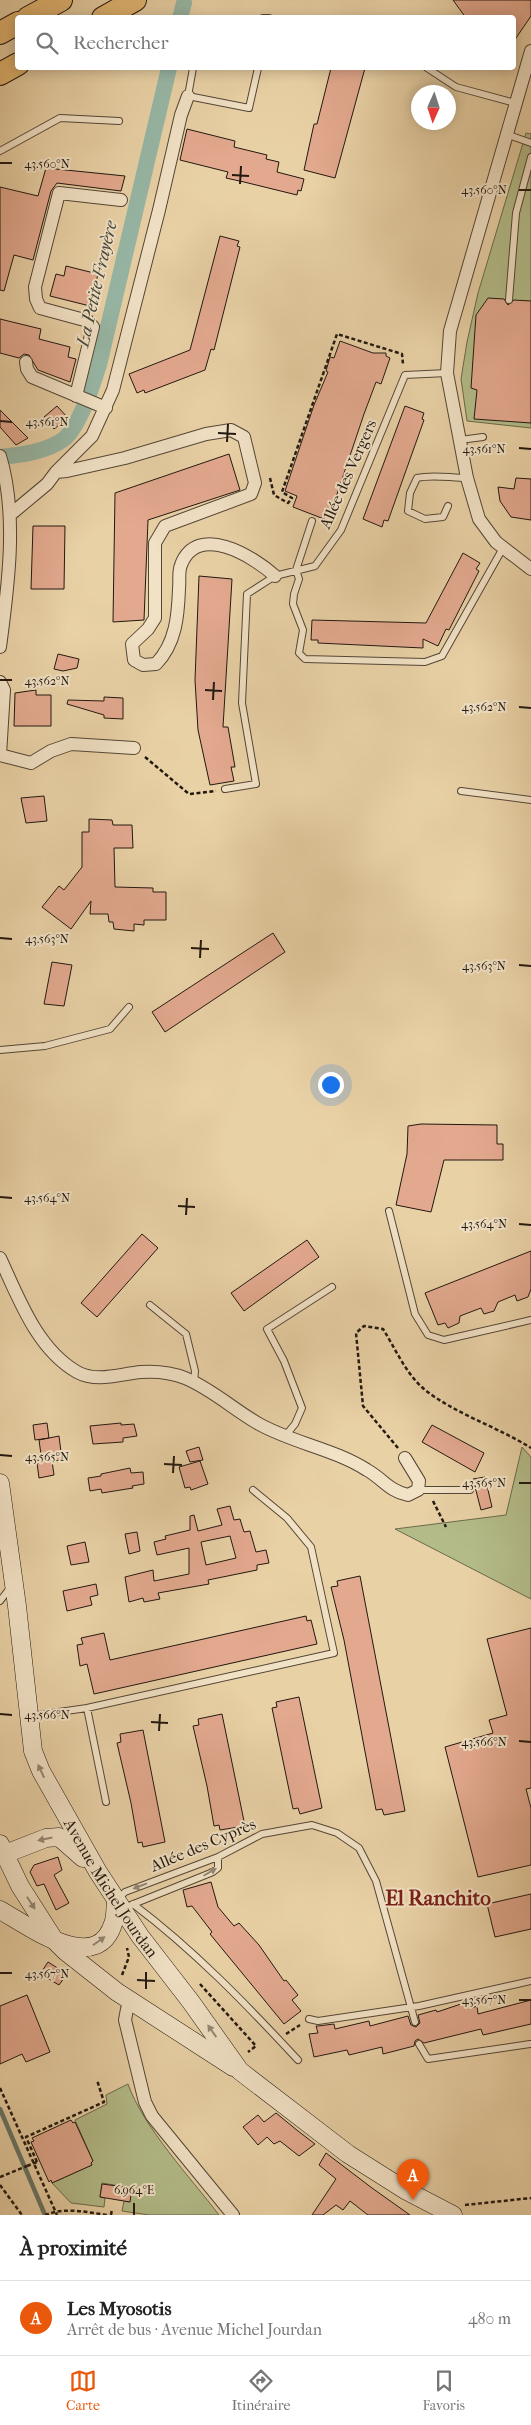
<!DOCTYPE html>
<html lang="fr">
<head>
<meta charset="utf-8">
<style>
	:root { --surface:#fff; --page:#f6f6f6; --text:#222; --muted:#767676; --line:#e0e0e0; --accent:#ea580c }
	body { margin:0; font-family:"IM FELL French Canon",serif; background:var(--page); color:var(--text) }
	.compass { position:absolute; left:411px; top:85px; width:45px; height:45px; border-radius:50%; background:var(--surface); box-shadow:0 2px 12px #0003; rotate:183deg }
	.you { position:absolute; left:330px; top:1084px; width:18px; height:18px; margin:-12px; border:4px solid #fff; border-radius:50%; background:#1a73e8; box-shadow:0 0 0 8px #1a73e833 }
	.badge { display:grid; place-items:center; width:32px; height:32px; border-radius:50%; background:var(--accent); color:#fff; font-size:16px; font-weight:700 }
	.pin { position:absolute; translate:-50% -41px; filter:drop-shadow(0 1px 2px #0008) }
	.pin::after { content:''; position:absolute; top:26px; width:18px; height:15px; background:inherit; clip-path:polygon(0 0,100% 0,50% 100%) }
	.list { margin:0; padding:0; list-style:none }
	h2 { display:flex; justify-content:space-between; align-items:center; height:65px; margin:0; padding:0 20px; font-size:21px }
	h2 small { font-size:16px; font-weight:400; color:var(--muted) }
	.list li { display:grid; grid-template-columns:32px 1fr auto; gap:15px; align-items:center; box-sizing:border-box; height:75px; padding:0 20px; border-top:1px solid var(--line) }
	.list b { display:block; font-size:19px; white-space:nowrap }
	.list p { margin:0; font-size:16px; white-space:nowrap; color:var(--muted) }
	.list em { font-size:16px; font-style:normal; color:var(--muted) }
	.icon { flex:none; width:28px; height:28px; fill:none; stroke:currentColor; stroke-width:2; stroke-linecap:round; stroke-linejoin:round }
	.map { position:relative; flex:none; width:531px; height:2215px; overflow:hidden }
	.search { position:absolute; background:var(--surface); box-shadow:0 2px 12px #0003; left:15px; right:15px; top:15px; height:55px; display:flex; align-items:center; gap:12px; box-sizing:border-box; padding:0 18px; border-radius:5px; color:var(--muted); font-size:19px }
	.sheet { height:140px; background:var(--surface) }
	nav { display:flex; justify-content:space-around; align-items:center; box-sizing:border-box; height:70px; border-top:1px solid var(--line); background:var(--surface); font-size:14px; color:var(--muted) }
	nav a { display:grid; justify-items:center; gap:2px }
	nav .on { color:var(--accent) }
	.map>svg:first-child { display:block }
	.green { fill:#b3bc89; stroke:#6a6a4c }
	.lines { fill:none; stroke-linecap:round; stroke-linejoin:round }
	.stream { stroke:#68776a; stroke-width:4.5 }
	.canal { stroke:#97b7a6; stroke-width:16 }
	.building { fill:#e3a98f; stroke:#221810; fill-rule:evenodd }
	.service-casing { stroke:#544636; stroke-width:8 }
	.minor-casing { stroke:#544636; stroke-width:14 }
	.secondary-casing { stroke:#221810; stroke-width:19 }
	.motorway-casing { stroke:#221810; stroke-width:24 }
	.path { stroke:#221810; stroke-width:2.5; stroke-dasharray:4 2.5; stroke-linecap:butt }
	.service { stroke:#f1e1c5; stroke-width:6 }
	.minor { stroke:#f1e1c5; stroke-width:12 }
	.secondary { stroke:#f1e1c5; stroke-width:18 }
	.motorway { stroke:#e4b873; stroke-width:22 }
	.path-bridge { stroke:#221810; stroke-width:2.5; stroke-dasharray:4 2.5; stroke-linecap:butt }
	.oneway { fill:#948774 }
	.ticks { fill:none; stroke:#221810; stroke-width:2 }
	.labels { text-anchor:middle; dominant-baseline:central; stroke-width:4; stroke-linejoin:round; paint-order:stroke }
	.street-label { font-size:16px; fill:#221810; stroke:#f1e1c5 }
	.water-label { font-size:18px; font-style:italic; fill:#45483d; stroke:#f1e1c5 }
	.district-label { font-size:21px; font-weight:bold; fill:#7a1f14; stroke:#f1e1c5 }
	.ticks-label { font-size:12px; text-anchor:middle; fill:#221810; stroke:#f1e1c5; stroke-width:4; stroke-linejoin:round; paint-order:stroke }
</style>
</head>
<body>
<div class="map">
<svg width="531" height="2215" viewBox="0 0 531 2215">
	<rect width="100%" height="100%" fill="#e9d1a6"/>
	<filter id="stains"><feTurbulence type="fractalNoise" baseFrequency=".004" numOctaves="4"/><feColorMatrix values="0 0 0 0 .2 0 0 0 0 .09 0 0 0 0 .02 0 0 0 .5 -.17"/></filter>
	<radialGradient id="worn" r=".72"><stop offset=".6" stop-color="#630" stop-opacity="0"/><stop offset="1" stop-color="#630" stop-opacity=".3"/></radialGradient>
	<!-- green -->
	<path class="green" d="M 526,133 L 531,134 L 531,428 L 467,421 L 461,379 L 467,342 L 478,293 Z
		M 522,1447 L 531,1457 L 531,1599 L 395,1529 L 506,1515 Z
		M 128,2084 C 143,2127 191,2178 219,2215 L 149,2215 L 122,2211 L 124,2201 L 129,2202 L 132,2188 L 102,2183 L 100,2197 L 105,2198 L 104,2207 L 71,2203 L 52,2183 L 92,2165 L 91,2163 L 93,2161 L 75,2120 L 107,2104 L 106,2095 Z"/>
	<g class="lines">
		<!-- stream -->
		<path class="stream" d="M 0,2109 L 45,2215"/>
		<!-- canal -->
		<path class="canal" d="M 180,18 L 184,3
			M 0,457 C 21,455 46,452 64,439 C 80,426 93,384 99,365 L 169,68"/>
	</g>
	<!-- building -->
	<path class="building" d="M 453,0 L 531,0 L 531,16 L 514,41 L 514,18 L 466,18 Z
		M 331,68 L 365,68 L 335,178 L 304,170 L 314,124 L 317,124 Z
		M 187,129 L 235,141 L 234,147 L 267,155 L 266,159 L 279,162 L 277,172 L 304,179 L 301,191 L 298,190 L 297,195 L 244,182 L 226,178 L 228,172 L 180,160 Z
		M 46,168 L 125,176 L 121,191 L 57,183 L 51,191 L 33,260 L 14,255 L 4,291 L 0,290 L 0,187 L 38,196 Z
		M 220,236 L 239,241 L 237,246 L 240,247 L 214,350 L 211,349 L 205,370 L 145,393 L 144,390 L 137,393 L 129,374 L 190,350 Z
		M 66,266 L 98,274 L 90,306 L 50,296 L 56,274 L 64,276 Z
		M 488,298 L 504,299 L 508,305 L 514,300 L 531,301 L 531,423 L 474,419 L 477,390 L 471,388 L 476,315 Z
		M 0,319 L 41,329 L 39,339 L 70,347 L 68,357 L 76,359 L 70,382 L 38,370 L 29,355 L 24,354 L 19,358 L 0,353 Z
		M 340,341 L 373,353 L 386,353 L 386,356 L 390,358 L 381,384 L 376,382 L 364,414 L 335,500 L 338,501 L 333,518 L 326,516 L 324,519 L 293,507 L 297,496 L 285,491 L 314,405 L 328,372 L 326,371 L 330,357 L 334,358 Z
		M 57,406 L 68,418 L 54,429 L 44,417 Z
		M 405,406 L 424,413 L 422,419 L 424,420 L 388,521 L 384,520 L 382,527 L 363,519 Z
		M 0,410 L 28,438 L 16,445 L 0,427 Z
		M 229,454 L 240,490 L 148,520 L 144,620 L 113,622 L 115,493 Z
		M 516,478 L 531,479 L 531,520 L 511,517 L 500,501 L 498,487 L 514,489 Z
		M 33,526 L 65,526 L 64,589 L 31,589 Z
		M 463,553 L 480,563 L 476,569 L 479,571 L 449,630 L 446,629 L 438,646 L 423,639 L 423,648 L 318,643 L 318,640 L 311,640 L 312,620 L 426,623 Z
		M 199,576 L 232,579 L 223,727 L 228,727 L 235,767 L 231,767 L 234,781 L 210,785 L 198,730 L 195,680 Z
		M 58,654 L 79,659 L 77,668 L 63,671 L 54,669 Z
		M 36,690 L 36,695 L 51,695 L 51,726 L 14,726 L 15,693 Z
		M 104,697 L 123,698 L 123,719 L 104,718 L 104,715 L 67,704 L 68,700 L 104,701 Z
		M 44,796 L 47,821 L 26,823 L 21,798 Z
		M 89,819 L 112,820 L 113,825 L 132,825 L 133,848 L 114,848 L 115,887 L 153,888 L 153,892 L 166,892 L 166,920 L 144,920 L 144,925 L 134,924 L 134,931 L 114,929 L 113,922 L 109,922 L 108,914 L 90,914 L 91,901 L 71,929 L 42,907 L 59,886 L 64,890 L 82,867 L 82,832 L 89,832 Z
		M 273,933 L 285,952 L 165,1032 L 152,1012 Z
		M 52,962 L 72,965 L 64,1006 L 44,1004 Z
		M 421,1124 L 497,1125 L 497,1144 L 503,1144 L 503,1160 L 444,1160 L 431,1212 L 396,1205 L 407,1154 L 408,1126 Z
		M 142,1234 L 158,1248 L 97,1317 L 81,1303 Z
		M 307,1240 L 319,1257 L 244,1311 L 231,1293 Z
		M 531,1251 L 531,1289 L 528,1297 L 517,1301 L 515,1295 L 498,1302 L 494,1311 L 484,1314 L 481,1308 L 460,1316 L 459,1323 L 448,1328 L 445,1323 L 438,1325 L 425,1293 Z
		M 47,1423 L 49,1438 L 35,1440 L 33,1425 Z
		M 121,1423 L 121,1425 L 134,1424 L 137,1436 L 123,1438 L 123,1442 L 93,1444 L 90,1426 Z
		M 432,1425 L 484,1453 L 475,1472 L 422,1442 Z
		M 59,1436 L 62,1460 L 52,1461 L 54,1475 L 39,1478 L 37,1463 L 42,1462 L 39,1440 Z
		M 199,1447 L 203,1460 L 190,1462 L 186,1451 Z
		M 200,1461 L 208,1484 L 191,1490 L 190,1487 L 185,1488 L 179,1467 Z
		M 130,1468 L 131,1473 L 143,1472 L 144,1484 L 132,1486 L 133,1488 L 102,1493 L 101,1489 L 90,1491 L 88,1478 L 101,1476 L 101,1474 Z
		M 485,1477 L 492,1507 L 481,1510 L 473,1479 Z
		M 230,1506 L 234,1520 L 240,1519 L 244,1532 L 250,1531 L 256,1552 L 266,1550 L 269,1563 L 257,1565 L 257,1570 L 208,1580 L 209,1584 L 158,1593 L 160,1599 L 144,1602 L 143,1598 L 129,1602 L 125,1577 L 153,1570 L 154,1581 L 189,1574 L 189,1548 L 157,1555 L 154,1542 L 166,1539 L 165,1536 L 190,1530 L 190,1516 L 194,1515 L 198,1531 L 222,1525 L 217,1509 ZM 230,1536 L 236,1558 L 206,1565 L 201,1542 Z
		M 137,1532 L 140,1551 L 129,1554 L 125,1534 Z
		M 85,1542 L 89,1562 L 71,1565 L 67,1546 Z
		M 360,1576 L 405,1811 L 384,1815 L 382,1809 L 376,1810 L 344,1640 L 331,1587 L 338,1586 L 337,1581 Z
		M 96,1584 L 98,1595 L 90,1597 L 92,1605 L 67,1611 L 63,1591 Z
		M 306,1616 L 307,1621 L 311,1620 L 317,1644 L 94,1694 L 87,1664 L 80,1666 L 77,1645 L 83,1644 L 81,1638 L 104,1633 L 110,1660 Z
		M 531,1628 L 531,1788 L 526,1789 L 531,1808 L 531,1865 L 478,1877 L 445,1747 L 493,1733 L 489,1720 L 507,1715 L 487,1639 Z
		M 299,1697 L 322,1808 L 300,1814 L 298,1808 L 293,1809 L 272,1708 L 277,1707 L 276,1702 Z
		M 222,1714 L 245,1826 L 220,1830 L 219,1825 L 214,1826 L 207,1786 L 193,1726 L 199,1725 L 198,1719 Z
		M 143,1730 L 165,1842 L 143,1847 L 142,1842 L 138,1843 L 131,1803 L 117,1743 L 121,1742 L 120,1734 Z
		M 58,1857 L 62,1870 L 54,1875 L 69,1903 L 56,1910 L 44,1884 L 37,1886 L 30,1872 L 34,1865 Z
		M 211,1882 L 218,1907 L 234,1926 L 239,1923 L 259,1945 L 284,1981 L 286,1980 L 298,1995 L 292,2000 L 301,2011 L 284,2024 L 210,1934 L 212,1932 L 192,1906 L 187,1907 L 183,1890 Z
		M 531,1894 L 531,1929 L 495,1937 L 487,1904 Z
		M 48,1962 L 67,1974 L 59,1985 L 40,1974 Z
		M 27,1995 L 50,2052 L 26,2062 L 22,2054 L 0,2064 L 0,2006 Z
		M 531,2000 L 531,2024 L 483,2035 L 481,2029 L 424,2043 L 418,2039 L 415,2041 L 414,2046 L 383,2054 L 382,2047 L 349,2055 L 347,2050 L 314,2057 L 309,2034 L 318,2033 L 316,2026 L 318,2026 L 334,2024 L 335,2029 L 369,2021 L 370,2026 L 408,2016 L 411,2025 L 416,2027 L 420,2023 L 418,2015 L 436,2010 L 437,2012 L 470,2001 L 472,2008 L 477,2006 L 478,2014 Z
		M 276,2113 L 298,2131 L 315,2144 L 299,2156 L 280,2141 L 274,2144 L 267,2137 L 258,2145 L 243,2127 L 258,2115 L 264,2122 Z
		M 71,2120 L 73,2123 L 75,2122 L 93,2161 L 91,2163 L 92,2165 L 52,2183 L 51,2180 L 49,2182 L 31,2142 L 34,2141 L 32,2138 Z
		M 326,2153 L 372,2188 L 410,2215 L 368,2215 L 350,2201 L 343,2210 L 336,2205 L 323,2215 L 312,2215 L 336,2179 L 319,2165 Z
		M 102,2184 L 132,2188 L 130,2202 L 100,2197 Z"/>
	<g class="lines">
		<defs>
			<path id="service" d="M 263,18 L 269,18
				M 193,68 L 188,96 L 249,108 L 258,68
				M 427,68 L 456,87 L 515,103
				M 506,134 L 531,143
				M 0,151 L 60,118 L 119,121
				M 509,300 L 516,213 L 531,157
				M 460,440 L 483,437
				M 448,506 L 443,517 L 425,519 L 408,511 L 410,493 L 417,478 C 433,474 450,478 467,478
				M 312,521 L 296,570 L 299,579 L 294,594 L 293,604 L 303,630 L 299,653 L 305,659 L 425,662 L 442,656 L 503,548
				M 225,789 L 256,784 L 242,703 L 247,594 L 275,576 L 315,566 L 341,530 L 405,375 L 447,373
				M 461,791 L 531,800
				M 0,1050 L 45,1046 L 110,1029 L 129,1007
				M 389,1211 L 415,1314 L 428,1335 L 444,1340 L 531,1320
				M 150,1305 L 186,1334 L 195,1371 L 194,1382
				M 286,1435 L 295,1424 L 302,1408 L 284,1361 L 267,1329 L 332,1287
				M 418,1490 L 470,1490
				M 0,1601 L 10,1588
				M 87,1708 L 106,1802
				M 31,1716 L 87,1708 L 334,1653 L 311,1547 L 287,1518 L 253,1490
				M 118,1899 L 125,1892 L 218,1857 L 262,1834 L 312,1825 L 337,1833 L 359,1848 L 376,1881 L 415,2022
				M 133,1904 C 194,1950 246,2004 298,2060
				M 131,1905 L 213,1872 L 218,1868 L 218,1857
				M 309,2019 L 318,2021 L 419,2006 L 531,1981
				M 419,2044 L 428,2059 L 530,2044"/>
			<path id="minor" d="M 531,51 L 450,331 L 447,373 L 467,478 L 479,519 L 496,542 L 531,569
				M 26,362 L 27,369 L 32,377 L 106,408
				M 76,396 L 93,327 L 88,321 L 40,308 L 36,299 L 35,287 L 59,193 L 121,200
				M 0,456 C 18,515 8,587 0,647
				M 56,472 L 67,471 L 125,458 L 206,434 L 231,430 L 244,437 L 255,483 L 251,494 L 165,526 L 155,543 L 155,618 L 148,629 L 132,644 L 134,660 L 143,665 L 156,664 C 176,643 178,616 179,589 C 180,581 178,572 181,565 C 197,522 253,556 275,576
				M 11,514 L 47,484 L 56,472 L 92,436 L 113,390 L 159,210 L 181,115 L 188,96
				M 0,682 L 4,690 L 0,755 L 31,763 L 51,751 L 71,744 L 134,748
				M 0,1258 C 19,1299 37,1349 77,1372 C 97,1383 120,1374 141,1372 C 156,1371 170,1372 185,1378 C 212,1389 234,1410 259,1424 C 293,1443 334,1449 367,1470 C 383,1479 389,1491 408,1495 L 418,1490 L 419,1481 L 405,1458
				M 131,2002 L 127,2009 L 125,2020 L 145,2102 L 152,2116 L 233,2215"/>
			<g id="secondary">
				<path id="s1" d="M 0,1483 L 17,1606 L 33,1751 L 41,1771 L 98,1872 L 140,1936 L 191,2002 L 240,2071 L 348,2154 L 405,2190 L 453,2215"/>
				<path d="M 0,1844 L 20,1886 L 55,1941 L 65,1951 L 117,1992 L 233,2067"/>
				<path d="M 0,1856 L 46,1838 L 59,1837 L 83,1858"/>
				<path d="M 0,1910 C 27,1925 96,1977 113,1924 C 116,1917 115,1908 116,1901"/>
			</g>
			<path id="motorway" d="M 28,18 L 61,0
				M 103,18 L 135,0
				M 0,33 L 18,23
				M 0,74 L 18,64"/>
		</defs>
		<!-- service casing -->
		<use href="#service" class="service-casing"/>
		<!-- minor casing -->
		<use href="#minor" class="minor-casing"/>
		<!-- secondary casing -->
		<use href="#secondary" class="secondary-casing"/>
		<!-- motorway casing -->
		<use href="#motorway" class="motorway-casing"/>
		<!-- path -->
		<path class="path" d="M 270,478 L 274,495 L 288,503 L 292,498 L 282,492 L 337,334 L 402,354 L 403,364
			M 145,757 L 189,794 L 216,791
			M 398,1448 L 363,1406 L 356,1333 L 364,1326 L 383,1329 C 395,1348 406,1374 424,1389 C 453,1413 498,1427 531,1448
			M 433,1501 L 446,1527
			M 122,1975 L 129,1957 L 127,1948
			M 200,1984 L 256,2046 L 248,2052
			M 286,2034 L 300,2025
			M 0,2088 L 57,2215
			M 37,2162 L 26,2137 L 104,2102 L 97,2080
			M 0,2177 L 27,2166
			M 0,2185 L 22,2215
			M 465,2205 L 531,2198
			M 45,2215 C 65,2207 86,2212 107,2215
			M 111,2215 L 112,2209"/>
		<!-- service -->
		<use href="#service" class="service"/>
		<!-- minor -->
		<use href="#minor" class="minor"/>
		<!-- secondary -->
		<use href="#secondary" class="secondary"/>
		<!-- motorway -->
		<use href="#motorway" class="motorway"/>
		<!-- path-bridge -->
		<path class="path-bridge" d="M 27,2166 L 37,2162"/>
	</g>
	<!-- one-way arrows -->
	<defs><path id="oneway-solid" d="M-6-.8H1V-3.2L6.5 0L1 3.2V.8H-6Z" transform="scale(1.25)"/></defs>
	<g class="oneway">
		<use href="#oneway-solid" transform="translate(41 1771) rotate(-115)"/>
		<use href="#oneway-solid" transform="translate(45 1839) rotate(168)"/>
		<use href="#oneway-solid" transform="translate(210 1872) rotate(-30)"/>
		<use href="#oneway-solid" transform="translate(140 1886) rotate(159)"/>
		<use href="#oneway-solid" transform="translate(31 1903) rotate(57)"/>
		<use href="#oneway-solid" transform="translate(99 1941) rotate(-35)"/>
		<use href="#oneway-solid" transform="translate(212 2031) rotate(-125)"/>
	</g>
	<!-- ticks -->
	<path class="ticks" d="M 0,163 L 12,163M 232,175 L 249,176M 240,184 L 241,166M 519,190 L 531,190M 0,421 L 12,422M 218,433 L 236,434M 227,442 L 228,424M 519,448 L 531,449M 0,680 L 12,680M 205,690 L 222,691M 213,700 L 214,682M 519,707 L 531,708M 0,938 L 12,939M 191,948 L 209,949M 200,958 L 201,940M 519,965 L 531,966M 0,1197 L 12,1198M 178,1206 L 195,1207M 186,1215 L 187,1198M 519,1224 L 531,1225M 0,1455 L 12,1456M 164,1464 L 182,1465M 173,1473 L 174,1456M 519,1483 L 531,1483M 0,1714 L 12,1715M 151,1722 L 168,1723M 159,1731 L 160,1714M 519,1741 L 531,1742M 0,1973 L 12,1973M 137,1980 L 155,1981M 146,1989 L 146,1972M 519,2000 L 531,2000M 134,2215 L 134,2203"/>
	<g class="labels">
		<!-- street labels -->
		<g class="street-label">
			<text transform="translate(348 474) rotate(-66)">Allée des Vergers</text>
			<text transform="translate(203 1845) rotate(-23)">Allée des Cyprès</text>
			<text stroke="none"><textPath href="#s1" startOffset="428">Avenue Michel Jourdan</textPath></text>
		</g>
		<!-- water labels -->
		<g class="water-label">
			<text transform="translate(97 284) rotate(-77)">La Petite Frayère</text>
		</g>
		<!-- district labels -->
		<g class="district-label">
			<text x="438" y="1898">El Ranchito</text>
		</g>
	</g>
	<g class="ticks-label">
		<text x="47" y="168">43.560°N</text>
		<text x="484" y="194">43.560°N</text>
		<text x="47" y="426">43.561°N</text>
		<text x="484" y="453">43.561°N</text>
		<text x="47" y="685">43.562°N</text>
		<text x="484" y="711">43.562°N</text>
		<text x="47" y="943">43.563°N</text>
		<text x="484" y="970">43.563°N</text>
		<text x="47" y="1202">43.564°N</text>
		<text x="484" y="1228">43.564°N</text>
		<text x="47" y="1461">43.565°N</text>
		<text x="484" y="1487">43.565°N</text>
		<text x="47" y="1719">43.566°N</text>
		<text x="484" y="1746">43.566°N</text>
		<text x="47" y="1978">43.567°N</text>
		<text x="484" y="2004">43.567°N</text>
		<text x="134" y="2194">6.964°E</text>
	</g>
	<rect width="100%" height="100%" filter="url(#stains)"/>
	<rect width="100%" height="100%" fill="url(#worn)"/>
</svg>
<svg class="compass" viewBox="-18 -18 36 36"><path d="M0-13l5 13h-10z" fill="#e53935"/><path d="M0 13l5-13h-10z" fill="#767676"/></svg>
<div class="you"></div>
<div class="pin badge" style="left:413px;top:2200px">A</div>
<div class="search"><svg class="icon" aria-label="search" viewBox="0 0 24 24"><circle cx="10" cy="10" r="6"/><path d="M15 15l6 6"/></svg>Rechercher</div>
</div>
<section class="sheet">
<h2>À proximité<small></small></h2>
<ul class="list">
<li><span class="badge">A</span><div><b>Les Myosotis</b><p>Arrêt de bus · Avenue Michel Jourdan</p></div><em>480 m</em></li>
</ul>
</section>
<nav>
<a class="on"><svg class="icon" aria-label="map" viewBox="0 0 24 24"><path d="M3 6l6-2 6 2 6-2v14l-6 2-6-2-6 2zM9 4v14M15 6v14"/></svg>Carte</a>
<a><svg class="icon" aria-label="directions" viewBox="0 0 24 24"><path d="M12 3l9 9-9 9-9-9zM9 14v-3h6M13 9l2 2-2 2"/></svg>Itinéraire</a>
<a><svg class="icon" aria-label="saved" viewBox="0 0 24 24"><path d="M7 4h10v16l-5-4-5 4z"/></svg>Favoris</a>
</nav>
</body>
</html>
